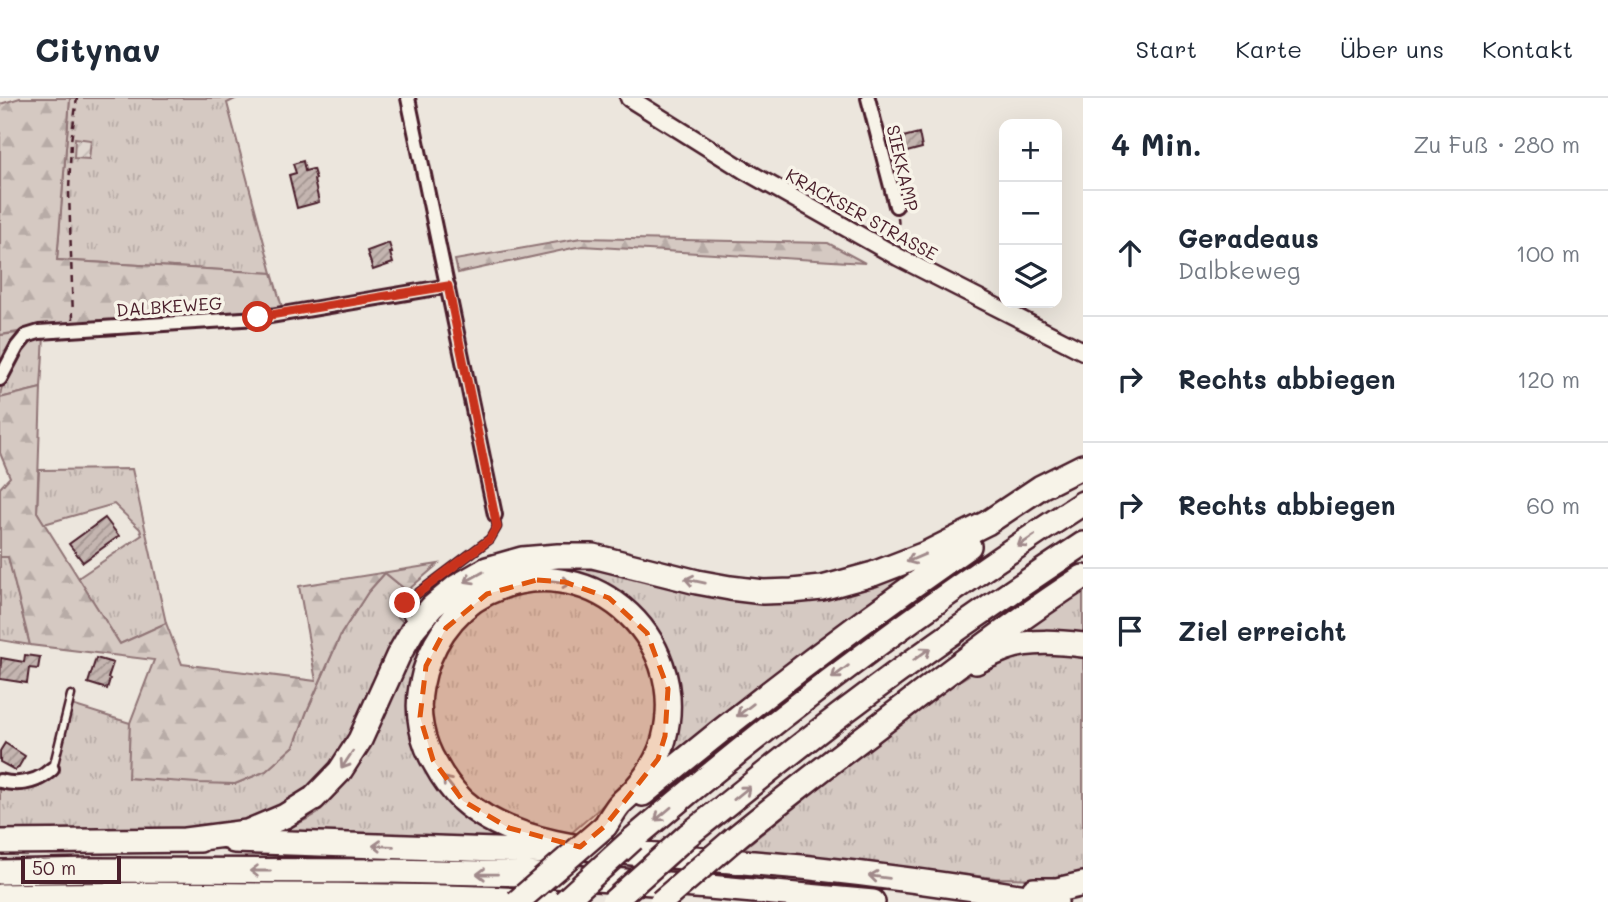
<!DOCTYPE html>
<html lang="de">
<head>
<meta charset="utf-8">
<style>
	:root { --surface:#fff; --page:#f6f6f7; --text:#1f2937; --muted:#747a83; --line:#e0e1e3 }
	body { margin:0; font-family:Mali,sans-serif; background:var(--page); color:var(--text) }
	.controls { position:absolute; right:21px; top:21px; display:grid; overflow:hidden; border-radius:14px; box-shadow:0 7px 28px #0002 }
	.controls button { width:63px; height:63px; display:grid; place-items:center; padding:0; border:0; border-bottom:2px solid var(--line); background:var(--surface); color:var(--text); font:35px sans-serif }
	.scale { position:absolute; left:21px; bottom:18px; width:100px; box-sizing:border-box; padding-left:7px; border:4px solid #4a1f2b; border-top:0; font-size:19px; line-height:24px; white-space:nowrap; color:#4a1f2b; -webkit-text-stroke:5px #f7f3e8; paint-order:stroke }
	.stop { position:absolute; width:21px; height:21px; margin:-16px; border:5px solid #c8321e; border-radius:50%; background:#fff }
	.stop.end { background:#c8321e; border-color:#fff; box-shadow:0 2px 7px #0008 }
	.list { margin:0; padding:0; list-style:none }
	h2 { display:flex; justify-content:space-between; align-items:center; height:91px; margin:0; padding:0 28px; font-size:30px }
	h2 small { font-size:23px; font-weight:400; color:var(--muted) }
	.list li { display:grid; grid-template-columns:46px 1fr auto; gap:21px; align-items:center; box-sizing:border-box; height:126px; padding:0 28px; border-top:2px solid var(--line) }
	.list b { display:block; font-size:26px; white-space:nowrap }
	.list p { margin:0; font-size:23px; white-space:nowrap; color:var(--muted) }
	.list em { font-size:23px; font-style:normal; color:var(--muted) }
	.icon { flex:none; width:38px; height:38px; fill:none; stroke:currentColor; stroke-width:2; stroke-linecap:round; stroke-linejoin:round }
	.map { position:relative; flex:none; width:1083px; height:804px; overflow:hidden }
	header { display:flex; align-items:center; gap:42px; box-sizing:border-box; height:98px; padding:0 35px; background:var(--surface); border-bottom:2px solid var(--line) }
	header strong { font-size:33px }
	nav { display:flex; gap:38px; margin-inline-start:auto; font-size:24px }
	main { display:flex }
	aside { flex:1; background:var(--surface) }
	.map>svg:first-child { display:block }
	.industrial { fill:url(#industrial-furrows) }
	.grass { fill:url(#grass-tufts); stroke:#907476; stroke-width:2; fill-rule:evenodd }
	.forest { fill:url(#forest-firs); stroke:#907476; stroke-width:2 }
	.building { fill:url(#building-hatch); stroke:#4a1f2b; stroke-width:2 }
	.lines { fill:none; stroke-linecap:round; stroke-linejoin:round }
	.service-casing { stroke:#4a1f2b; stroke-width:11 }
	.minor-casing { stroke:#4a1f2b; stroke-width:18 }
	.tertiary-casing { stroke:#4a1f2b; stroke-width:21 }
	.motorway-casing { stroke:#4a1f2b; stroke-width:28 }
	.path { stroke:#4a1f2b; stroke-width:2.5; stroke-dasharray:7 5; stroke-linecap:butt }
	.service { stroke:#f7f3e8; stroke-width:6 }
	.minor { stroke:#f7f3e8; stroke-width:12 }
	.tertiary { stroke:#f7f3e8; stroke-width:16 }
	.motorway { stroke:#f7f3e8; stroke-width:23 }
	.motorway-bridge-casing { stroke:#4a1f2b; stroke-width:28; stroke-linecap:butt }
	.motorway-bridge { stroke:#f7f3e8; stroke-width:23 }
	.oneway { stroke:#a0898a }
	.route { stroke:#c8321e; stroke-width:9 }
	.marked { fill:#e0560e; fill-opacity:0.2; stroke:#e0560e; stroke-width:5; stroke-dasharray:14 9; stroke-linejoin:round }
	.labels { text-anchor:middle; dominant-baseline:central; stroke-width:7; stroke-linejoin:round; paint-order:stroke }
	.street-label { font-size:18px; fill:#4a1f2b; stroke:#f7f3e8 }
</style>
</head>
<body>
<header>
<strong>Citynav</strong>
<nav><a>Start</a><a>Karte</a><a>Über uns</a><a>Kontakt</a></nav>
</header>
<main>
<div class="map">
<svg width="1083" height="804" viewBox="0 0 1083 804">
	<defs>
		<pattern id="industrial-furrows" width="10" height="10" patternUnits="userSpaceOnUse" patternTransform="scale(1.75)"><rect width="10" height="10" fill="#e0d7d0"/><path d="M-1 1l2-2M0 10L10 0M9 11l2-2" fill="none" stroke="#c2b8b3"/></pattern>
		<pattern id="grass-tufts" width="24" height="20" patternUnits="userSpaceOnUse" patternTransform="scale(1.75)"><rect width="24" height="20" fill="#d5c9c2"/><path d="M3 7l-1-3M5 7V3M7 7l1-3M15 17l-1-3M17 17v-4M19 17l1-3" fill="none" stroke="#b8aca7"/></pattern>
		<pattern id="forest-firs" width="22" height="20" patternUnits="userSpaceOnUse" patternTransform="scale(1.75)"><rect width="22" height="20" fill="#d5c9c2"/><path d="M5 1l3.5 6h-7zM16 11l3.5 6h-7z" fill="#b8aca7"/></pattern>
		<pattern id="building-hatch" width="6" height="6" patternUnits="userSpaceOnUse" patternTransform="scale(1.75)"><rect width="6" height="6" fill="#c4b5b0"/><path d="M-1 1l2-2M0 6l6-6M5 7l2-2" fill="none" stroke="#a1938f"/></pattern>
	</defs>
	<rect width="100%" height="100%" fill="#ece6dd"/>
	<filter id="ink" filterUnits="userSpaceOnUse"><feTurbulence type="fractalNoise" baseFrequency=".0143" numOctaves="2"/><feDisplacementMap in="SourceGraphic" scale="14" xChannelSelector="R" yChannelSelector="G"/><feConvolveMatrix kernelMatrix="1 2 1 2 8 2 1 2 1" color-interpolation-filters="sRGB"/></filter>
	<g filter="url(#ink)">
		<!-- industrial -->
		<path class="industrial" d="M 75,40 L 91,41 L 90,61 L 74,60 Z"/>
		<!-- grass -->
		<path class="grass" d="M 70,0 L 237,0 L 227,5 L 272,175 L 57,162 ZM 75,40 L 91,42 L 89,61 L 74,60 Z
			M 18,235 L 0,270 L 0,237 Z
			M 44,238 L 41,290 L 0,300 C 0,287 16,250 27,243 C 32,240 39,239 44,238 Z
			M 132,371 L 166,525 L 120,546 L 78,480 L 142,437 L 140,431 L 114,406 L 44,426 L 37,414 L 39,372 Z
			M 8,458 L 30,547 L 0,542 L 0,459 Z
			M 534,470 L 579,470 L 640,478 L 842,496 L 908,477 L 667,659 L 676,582 L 599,488 Z
			M 385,475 L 407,493 L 389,511 L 407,527 L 348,649 L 320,683 L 293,705 L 239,728 L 181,732 L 46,732 L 0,733 L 0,690 L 19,693 L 38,689 L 48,683 L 57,670 L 72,607 L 130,625 L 129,680 L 235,686 L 266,673 L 294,648 L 307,613 L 341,536 L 368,494 Z
			M 529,492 L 562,493 L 592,500 L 640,536 L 658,588 L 657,609 L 652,640 L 635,675 L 600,710 L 568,738 L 517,725 L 485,708 L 461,686 L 441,658 L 433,631 L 431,593 L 436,567 L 453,537 L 477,512 L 504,498 Z
			M 1083,494 L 1083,537 L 1014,539 Z
			M 458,497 L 426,546 L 421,656 L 517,742 L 280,735 L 317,716 L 347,683 L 373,641 L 406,561 L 432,518 Z
			M 1041,553 L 1083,557 L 1083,776 L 1075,779 L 1051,781 L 995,780 L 762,754 L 744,750 L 907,619 L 941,594 L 974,574 L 1010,559 Z"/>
		<!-- forest -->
		<path class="forest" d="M 20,0 L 70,0 L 57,162 L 272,175 L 282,209 L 249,215 L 30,232 L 0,237 L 0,6 Z
			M 581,140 L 828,145 L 865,165 L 582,148 L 458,175 L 455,162 Z
			M 41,290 L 37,414 L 120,546 L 166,525 L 182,566 L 316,583 L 299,488 L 438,466 L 407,493 L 385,475 L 368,494 L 341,536 L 307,613 L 294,648 L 266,673 L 235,686 L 197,685 L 128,680 L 130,625 L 154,562 L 30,547 L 8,459 L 0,459 L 0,390 L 10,379 L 0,355 L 0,300 Z"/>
		<!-- building -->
		<path class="building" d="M 919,35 L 922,50 L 899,56 L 895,41 Z
			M 303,63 L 305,73 L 313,71 L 316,81 L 314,82 L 319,104 L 297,110 L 289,77 L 296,75 L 293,66 Z
			M 389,145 L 392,155 L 390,155 L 393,165 L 373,172 L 367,153 Z
			M 105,420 L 119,438 L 83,464 L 69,446 Z
			M 25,557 L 40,559 L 38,571 L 29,570 L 27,585 L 0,581 L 1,560 L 24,564 Z
			M 96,560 L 113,565 L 108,580 L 110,581 L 107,591 L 88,585 Z
			M 5,645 L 25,658 L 18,670 L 15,672 L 0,664 L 0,653 Z"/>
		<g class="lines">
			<defs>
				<path id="service" d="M 412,526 L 405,514 L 405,505 L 490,441 L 497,429 L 495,417
					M 53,670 L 71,597"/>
				<path id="minor" d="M 408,0 L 495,417
					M 868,0 L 896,108
					M 0,281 L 17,249 L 26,238 L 39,234 L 258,220 L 448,188
					M 0,683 C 20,688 37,685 52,671"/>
				<path id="tertiary" d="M 629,0 L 744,72 L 898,159 L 1083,253"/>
				<path id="motorway" d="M 976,564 C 986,559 996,554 1007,550 C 1031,542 1058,544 1083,547
					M 643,696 C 748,609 857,526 969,448
					M 605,728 C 610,721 614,713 619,707 C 625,700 632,696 637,689 C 650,674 659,660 664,641 C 691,536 585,447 487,495 C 451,513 428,550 421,589 C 416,615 422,645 436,667 C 443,680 452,692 462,702 C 514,749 604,753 671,758 C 714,762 758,765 802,769 C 887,778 972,790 1056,804
					M 688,737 C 744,693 799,647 856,605 C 930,549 1006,497 1083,446
					M 633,741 C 776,619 925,507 1083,405
					M 734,741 C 790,695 848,651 906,607 C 964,562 1021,519 1083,479
					M 185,742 L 247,734 L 285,718 L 314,700 L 340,673 L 360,642 L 398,558 L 414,530 L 432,509 L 456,489 L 487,471 L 522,461 L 558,458 L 593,458 L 697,484 L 730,490 L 763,494 L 792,493 L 822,490 L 873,476 L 925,456 L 987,425 L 1041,389 L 1083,368
					M 234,743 L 553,754
					M 0,744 L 200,742
					M 0,774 L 92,772 L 390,773 L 525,776 L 709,789 L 873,804
					M 1034,792 L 1057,792 L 1083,786
					M 0,798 C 89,796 178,796 267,797 C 366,797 464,798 562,804"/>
			</defs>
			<!-- service casing -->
			<use href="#service" class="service-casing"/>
			<!-- minor casing -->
			<use href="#minor" class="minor-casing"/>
			<!-- tertiary casing -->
			<use href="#tertiary" class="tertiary-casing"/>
			<!-- motorway casing -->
			<use href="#motorway" class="motorway-casing"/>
			<!-- path -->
			<path class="path" d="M 898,119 L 900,143
				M 73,221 L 69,93 L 71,43 L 77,0"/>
			<!-- service -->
			<use href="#service" class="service"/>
			<!-- minor -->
			<use href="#minor" class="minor"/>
			<!-- tertiary -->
			<use href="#tertiary" class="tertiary"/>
			<!-- motorway -->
			<use href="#motorway" class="motorway"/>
			<defs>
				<path id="motorway-bridge" d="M 517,804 L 605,728
					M 564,804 L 633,741
					M 613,804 L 688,737
					M 661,804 L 734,741"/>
			</defs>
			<!-- motorway-bridge casing -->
			<use href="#motorway-bridge" class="motorway-bridge-casing"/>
			<!-- motorway-bridge -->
			<use href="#motorway-bridge" class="motorway-bridge"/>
		</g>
		<!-- one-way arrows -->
		<defs><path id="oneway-shaft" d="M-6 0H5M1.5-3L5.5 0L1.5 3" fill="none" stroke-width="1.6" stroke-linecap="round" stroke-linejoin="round" transform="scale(1.75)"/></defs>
		<g class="oneway">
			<use href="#oneway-shaft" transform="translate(1026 443) rotate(146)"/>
			<use href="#oneway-shaft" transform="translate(916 460) rotate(157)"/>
			<use href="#oneway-shaft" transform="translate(474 479) rotate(151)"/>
			<use href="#oneway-shaft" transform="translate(695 483) rotate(-168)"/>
			<use href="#oneway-shaft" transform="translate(561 484) rotate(7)"/>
			<use href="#oneway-shaft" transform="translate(922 556) rotate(-36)"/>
			<use href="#oneway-shaft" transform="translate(840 574) rotate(143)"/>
			<use href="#oneway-shaft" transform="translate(745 612) rotate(143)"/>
			<use href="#oneway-shaft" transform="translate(347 662) rotate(123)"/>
			<use href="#oneway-shaft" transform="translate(450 687) rotate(-129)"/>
			<use href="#oneway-shaft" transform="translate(742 695) rotate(-39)"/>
			<use href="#oneway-shaft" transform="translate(663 716) rotate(140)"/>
			<use href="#oneway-shaft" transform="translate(383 748) rotate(-178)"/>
			<use href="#oneway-shaft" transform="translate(260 773) rotate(-180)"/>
			<use href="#oneway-shaft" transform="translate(487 776) rotate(-179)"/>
			<use href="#oneway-shaft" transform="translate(879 779) rotate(-173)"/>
		</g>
	</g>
	<g class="lines" filter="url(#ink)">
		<!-- route -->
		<path class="route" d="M 258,219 L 448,188 L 497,429 L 490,441 L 405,505"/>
	</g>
	<!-- marked area -->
	<path class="marked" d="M 537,482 L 565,484 L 609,500 L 647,535 L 668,591 L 665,638 L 658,661 L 605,728 L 580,749 L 509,730 L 463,703 L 433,662 L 420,619 L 426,568 L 446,530 L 487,496 Z"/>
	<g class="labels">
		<!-- street labels -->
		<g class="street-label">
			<text transform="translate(903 70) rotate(77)">SIEKKAMP</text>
			<text transform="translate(862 116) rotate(29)">KRACKSER STRASSE</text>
			<text transform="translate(169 208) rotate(-4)">DALBKEWEG</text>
		</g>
	</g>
</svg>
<div class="controls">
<button>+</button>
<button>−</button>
<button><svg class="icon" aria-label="layers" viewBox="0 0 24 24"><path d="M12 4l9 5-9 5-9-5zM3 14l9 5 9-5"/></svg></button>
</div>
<div class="scale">50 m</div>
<div class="stop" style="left:258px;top:219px"></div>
<div class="stop end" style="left:405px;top:505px"></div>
</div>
<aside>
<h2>4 Min.<small>Zu Fuß · 280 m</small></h2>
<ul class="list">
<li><svg class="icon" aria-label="ahead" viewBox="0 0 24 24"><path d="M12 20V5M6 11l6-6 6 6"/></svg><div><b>Geradeaus</b><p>Dalbkeweg</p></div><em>100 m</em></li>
<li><svg class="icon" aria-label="right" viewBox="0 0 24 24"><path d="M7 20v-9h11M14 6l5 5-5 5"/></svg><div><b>Rechts abbiegen</b></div><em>120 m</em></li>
<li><svg class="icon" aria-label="right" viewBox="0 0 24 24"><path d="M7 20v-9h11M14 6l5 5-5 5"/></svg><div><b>Rechts abbiegen</b></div><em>60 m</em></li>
<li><svg class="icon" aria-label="arrive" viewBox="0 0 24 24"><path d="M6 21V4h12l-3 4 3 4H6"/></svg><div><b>Ziel erreicht</b></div></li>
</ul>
</aside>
</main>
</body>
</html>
